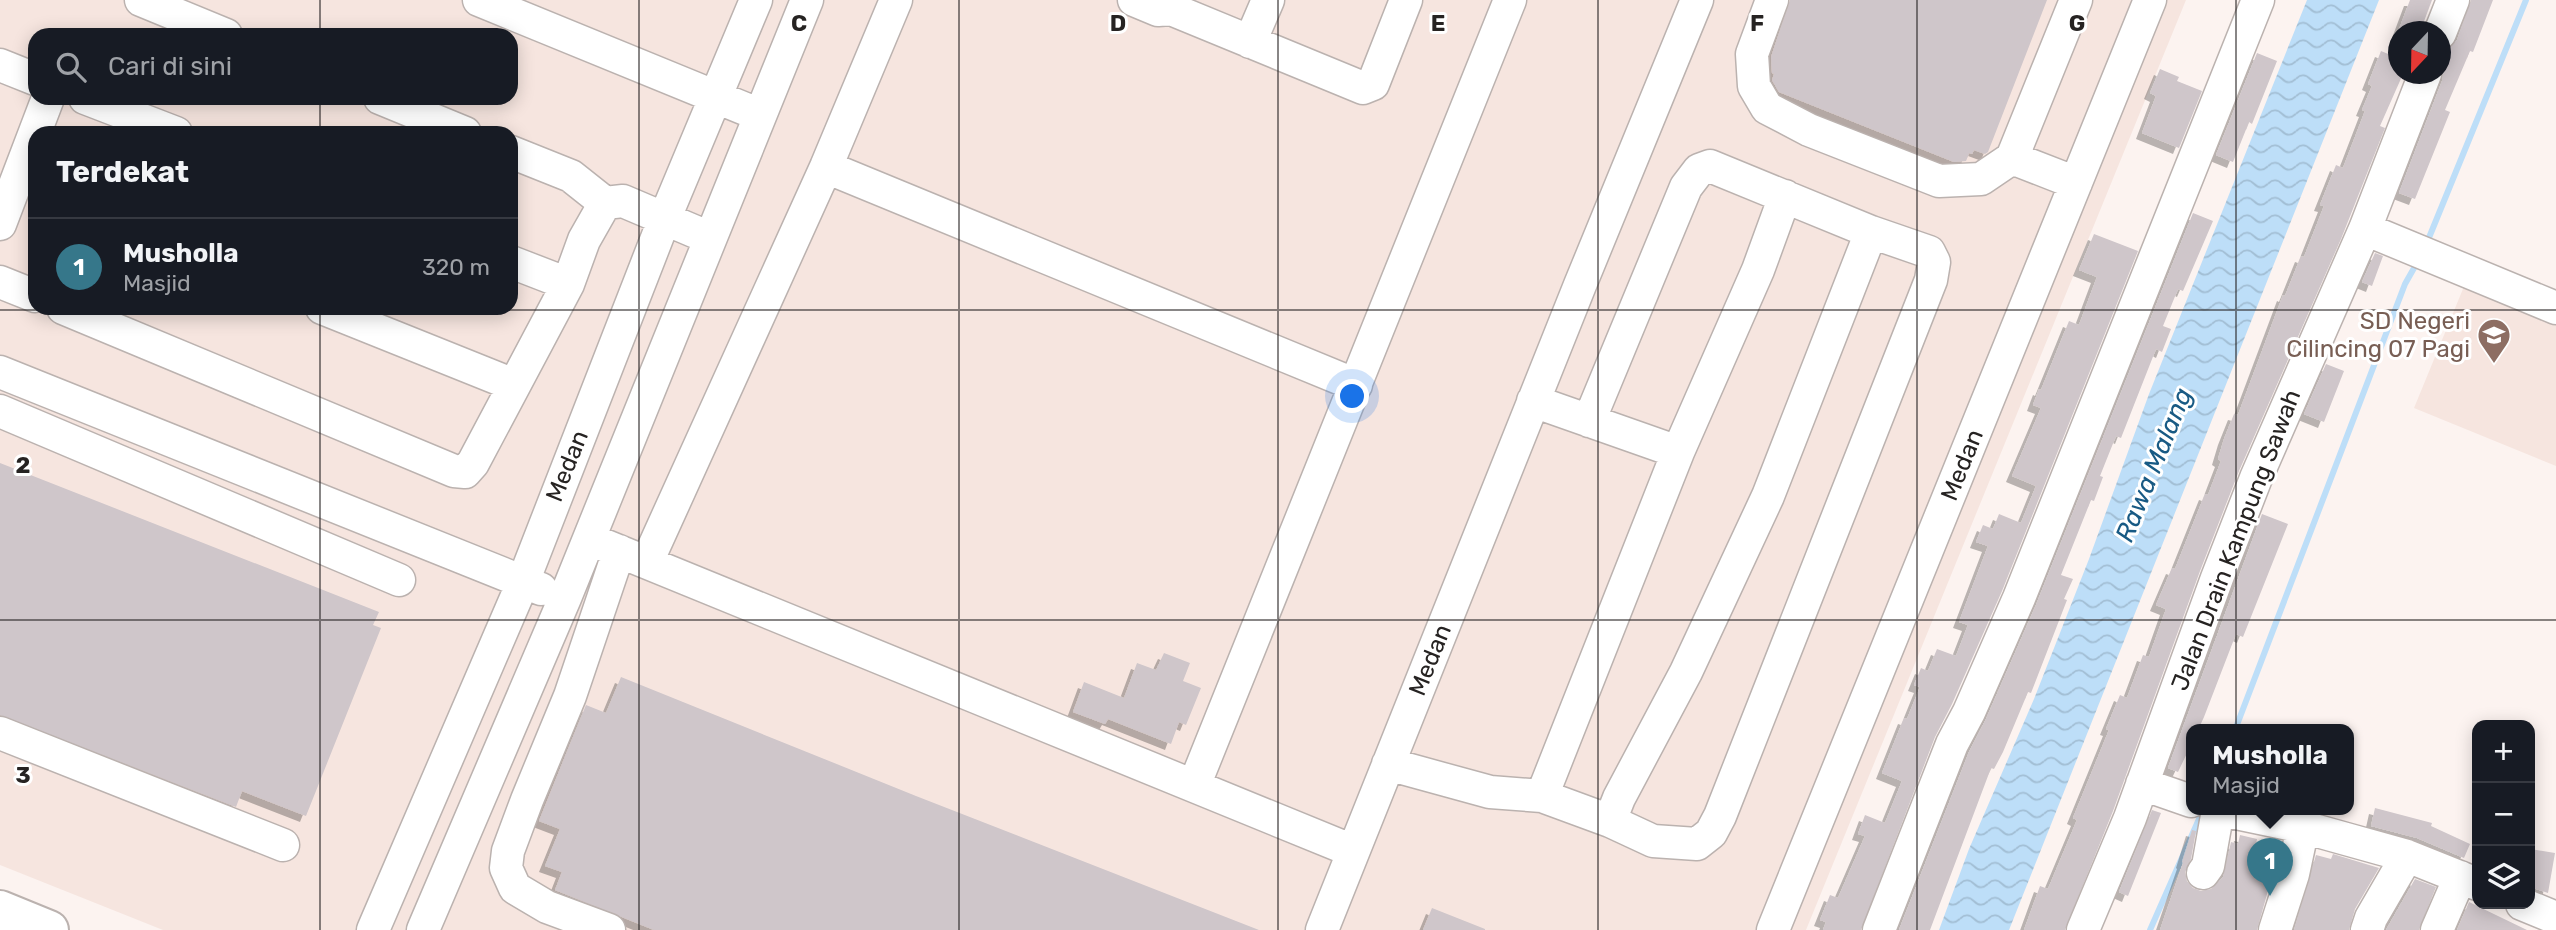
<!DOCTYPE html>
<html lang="id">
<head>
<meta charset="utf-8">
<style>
	:root { --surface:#171b24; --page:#20242c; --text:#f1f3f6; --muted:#9ea1a6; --line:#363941; --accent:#36778a }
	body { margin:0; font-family:Rubik,sans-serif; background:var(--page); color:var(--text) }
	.controls { position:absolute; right:21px; bottom:21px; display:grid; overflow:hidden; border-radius:14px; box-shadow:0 4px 18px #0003 }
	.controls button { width:63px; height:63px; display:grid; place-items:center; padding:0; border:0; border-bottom:2px solid var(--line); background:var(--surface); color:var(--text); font:35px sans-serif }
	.compass { position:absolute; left:2388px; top:21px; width:63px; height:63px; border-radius:50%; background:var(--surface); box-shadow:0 4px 18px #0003; rotate:202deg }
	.you { position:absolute; left:1353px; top:397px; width:24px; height:24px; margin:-18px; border:5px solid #fff; border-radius:50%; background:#1a73e8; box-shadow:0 0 0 10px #1a73e833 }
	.badge { display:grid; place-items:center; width:46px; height:46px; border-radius:50%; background:var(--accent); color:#fff; font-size:23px; font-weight:700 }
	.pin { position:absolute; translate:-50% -58px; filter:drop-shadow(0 2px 4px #0008) }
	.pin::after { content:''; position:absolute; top:37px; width:24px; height:21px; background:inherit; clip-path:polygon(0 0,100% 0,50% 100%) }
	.popup { position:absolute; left:2186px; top:724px; width:168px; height:91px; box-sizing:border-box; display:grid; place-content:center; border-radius:14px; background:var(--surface); filter:drop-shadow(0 2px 5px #0005); font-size:23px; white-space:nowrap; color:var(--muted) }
	.popup b { font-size:26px; color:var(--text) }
	.popup::after { content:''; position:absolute; left:50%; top:100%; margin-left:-14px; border:14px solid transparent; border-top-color:var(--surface) }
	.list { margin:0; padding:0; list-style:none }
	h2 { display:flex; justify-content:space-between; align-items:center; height:91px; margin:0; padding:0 28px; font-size:30px }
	h2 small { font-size:23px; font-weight:400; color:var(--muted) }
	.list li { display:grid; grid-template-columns:46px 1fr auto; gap:21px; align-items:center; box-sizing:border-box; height:98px; padding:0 28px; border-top:2px solid var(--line) }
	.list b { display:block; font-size:26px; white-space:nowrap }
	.list p { margin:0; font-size:23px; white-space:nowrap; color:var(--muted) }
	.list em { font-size:23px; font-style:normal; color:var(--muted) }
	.icon { flex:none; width:38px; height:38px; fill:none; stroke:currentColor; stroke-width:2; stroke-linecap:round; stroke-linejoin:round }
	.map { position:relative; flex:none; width:2556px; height:930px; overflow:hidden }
	.search { position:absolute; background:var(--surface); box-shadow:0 4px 18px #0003; left:28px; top:28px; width:490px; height:77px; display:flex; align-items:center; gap:18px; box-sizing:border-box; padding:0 24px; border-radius:21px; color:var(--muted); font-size:26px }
	.panel { position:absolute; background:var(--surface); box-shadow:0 4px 18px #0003; left:28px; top:126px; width:490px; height:189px; border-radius:21px }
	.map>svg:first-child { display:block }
	.built { fill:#f6e5df; fill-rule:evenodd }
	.water { fill:url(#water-waves) }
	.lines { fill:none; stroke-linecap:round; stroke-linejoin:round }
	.stream { stroke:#bddef8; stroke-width:6 }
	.building { fill:#cfc6ca; filter:url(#shadow) }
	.minor-casing { stroke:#bbb2af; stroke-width:35 }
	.major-casing { stroke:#bbb2af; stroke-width:42 }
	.minor { stroke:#fff; stroke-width:32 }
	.major { stroke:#fff; stroke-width:38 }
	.grid { fill:none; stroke:#262322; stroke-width:2; stroke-opacity:0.55 }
	.labels { text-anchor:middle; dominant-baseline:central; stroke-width:6; stroke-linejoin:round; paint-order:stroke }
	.education-label { font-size:24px; fill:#785e54; stroke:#fff; text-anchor:end }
	.street-label { font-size:24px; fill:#262322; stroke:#fff }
	.water-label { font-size:26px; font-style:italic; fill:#185a84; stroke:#fff }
	.grid-label { font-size:23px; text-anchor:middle; font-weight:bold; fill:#262322; stroke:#fff; stroke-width:6; stroke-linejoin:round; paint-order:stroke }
</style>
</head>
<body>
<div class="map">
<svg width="2556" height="930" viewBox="0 0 2556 930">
	<defs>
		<pattern id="water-waves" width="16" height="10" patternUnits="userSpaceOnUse" patternTransform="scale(1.75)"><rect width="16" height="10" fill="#bddef8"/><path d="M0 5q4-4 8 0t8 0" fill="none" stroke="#a2bed4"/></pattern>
		<filter id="shadow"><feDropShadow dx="-6" dy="6" stdDeviation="0" flood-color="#0004"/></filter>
	</defs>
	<rect width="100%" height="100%" fill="#fcf3f0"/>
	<!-- built -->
	<path class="built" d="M 0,0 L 2186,0 L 1806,930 L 163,930 L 0,865 ZM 35,35 L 511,35 L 511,98 L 35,98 ZM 35,133 L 511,133 L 511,308 L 35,308 Z
		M 2465,284 L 2556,321 L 2556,466 L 2414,408 Z"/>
	<!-- water -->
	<path class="water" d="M 2307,0 L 2379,0 L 2009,930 L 1939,930 L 1969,849 L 2034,699 L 2089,559 L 2149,394 Z"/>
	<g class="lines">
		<!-- stream -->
		<path class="stream" d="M 2426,245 L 2526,0
			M 2235,730 L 2405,284 L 2418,261
			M 2150,930 L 2203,810"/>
	</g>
	<!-- building -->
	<path class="building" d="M 1790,0 L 2047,0 L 1988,152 L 1985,154 L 1974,150 L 1972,154 L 1969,153 L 1966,161 L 1954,162 L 1779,92 L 1772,80 L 1774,74 L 1772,73 L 1771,57 Z
		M 2410,0 L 2432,0 L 2420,32 L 2398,32 Z
		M 2471,0 L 2493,0 L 2473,52 L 2470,51 L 2445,110 L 2450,112 L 2415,199 L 2399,193 L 2442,81 L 2443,72 L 2441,65 L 2447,49 L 2457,40 Z
		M 2381,51 L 2398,58 L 2398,74 L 2403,74 L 2380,126 L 2385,128 L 2341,239 L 2239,471 L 2200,571 L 2113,811 L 2065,930 L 2024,930 L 2040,886 L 2048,889 L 2077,820 L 2073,818 L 2109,730 L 2106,729 L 2120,695 L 2127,698 L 2143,655 L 2149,657 L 2166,609 L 2156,605 L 2172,568 L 2175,569 L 2205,494 L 2208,495 L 2221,461 L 2218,459 L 2224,439 L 2234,414 L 2238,415 L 2283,295 L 2285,296 L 2301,256 L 2304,257 L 2324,206 L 2320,205 L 2336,165 L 2343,168 L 2365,111 L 2362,110 L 2372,86 L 2368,84 Z
		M 2257,53 L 2277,61 L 2252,124 L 2249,122 L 2233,162 L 2216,155 Z
		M 2160,69 L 2179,77 L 2177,81 L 2202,91 L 2179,148 L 2142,133 L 2156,96 L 2150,93 Z
		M 2193,213 L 2213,221 L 2183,291 L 2178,289 L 2163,326 L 2171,329 L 2162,352 L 2156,349 L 2121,438 L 2116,436 L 2100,476 L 2103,477 L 2094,501 L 2091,500 L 2061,575 L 2073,579 L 2064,599 L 2067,600 L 2031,693 L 2028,692 L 2003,752 L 1994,769 L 1991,768 L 1930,930 L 1899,930 L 1969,752 L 1986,719 L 2036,605 Z
		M 2094,234 L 2138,251 L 2002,591 L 1952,704 L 1935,737 L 1861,930 L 1823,930 L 1826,922 L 1820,920 L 1830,895 L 1838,898 L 1865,836 L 1858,834 L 1865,815 L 1885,823 L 1902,781 L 1882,773 L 1904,718 L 1907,719 L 1920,687 L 1914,685 L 1921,668 L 1928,671 L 1937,649 L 1956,656 L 1968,625 L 1959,622 L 1988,546 L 1976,542 L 1983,525 L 1993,529 L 1999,514 L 2021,523 L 2036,486 L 2012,476 L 2041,408 L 2033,405 L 2039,389 L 2041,390 L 2069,321 L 2079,325 L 2097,277 L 2079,270 Z
		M 2375,253 L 2383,256 L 2372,286 L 2362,282 Z
		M 2326,364 L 2344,371 L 2324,422 L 2304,414 Z
		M 0,463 L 379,612 L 373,625 L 381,628 L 306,816 L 242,791 L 236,807 L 0,715 Z
		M 2262,514 L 2288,524 L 2243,637 L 2236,634 L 2204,717 L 2198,730 L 2191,730 L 2191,745 L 2178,772 L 2168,768 Z
		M 1164,653 L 1190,663 L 1183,681 L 1201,688 L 1186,725 L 1179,722 L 1171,744 L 1108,719 L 1105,724 L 1073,712 L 1084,682 L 1124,698 L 1137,663 L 1156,670 Z
		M 621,677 L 916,796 L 1259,930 L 654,930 L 555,890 L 562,872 L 545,866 L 560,829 L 539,821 L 566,754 L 586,705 L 606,713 Z
		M 2375,808 L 2432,823 L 2431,826 L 2470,844 L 2464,858 L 2417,838 L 2371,826 Z
		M 2152,810 L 2161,813 L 2128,896 L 2119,892 Z
		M 2192,830 L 2196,831 L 2191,859 L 2185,872 L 2187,881 L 2193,888 L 2201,891 L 2211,889 L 2223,877 L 2231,842 L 2238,844 L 2240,835 L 2257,839 L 2256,844 L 2280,848 L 2257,930 L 2160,930 L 2183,863 L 2182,862 Z
		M 2530,849 L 2555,853 L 2548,893 L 2530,887 Z
		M 2333,854 L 2379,868 L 2355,909 L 2349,930 L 2294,930 L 2316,855 L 2331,859 Z
		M 2415,879 L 2436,887 L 2419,930 L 2386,930 Z
		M 2469,902 L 2527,930 L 2457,930 Z
		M 1432,908 L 1485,929 L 1485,930 L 1423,930 Z"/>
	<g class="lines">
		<defs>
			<path id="minor" d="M 141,0 L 226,35
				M 479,0 L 760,115
				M 1134,0 L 1158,10 L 1171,9 L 1175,0
				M 1772,0 L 1752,54 L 1754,86 L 1767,108 L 1809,130 L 1939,181 L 1981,179 L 2012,158 L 2076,0
				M 1171,9 L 1363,88 L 1373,84 L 1406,0
				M 2440,33 L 2453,0
				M 1250,42 L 1268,0
				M 0,65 L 35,79
				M 85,98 L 176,133
				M 380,98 L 465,133
				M 511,152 L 571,176 L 605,203
				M 2012,158 L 2076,183
				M 826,167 L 1356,385
				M 0,224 L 48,98
				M 2365,229 L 2556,308
				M 511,262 L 568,284
				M 0,282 L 35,296
				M 63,308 L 454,471 L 465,472 L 473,463 L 568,284 L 584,240 L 605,203 L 623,201 L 710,238
				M 322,308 L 514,385
				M 0,372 L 541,589
				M 1533,401 L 1678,452 L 1758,270 L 1785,196
				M 0,411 L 399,580
				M 589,539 L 1353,851
				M 647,562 L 826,167 L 896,0
				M 0,733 L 283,845
				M 1388,764 L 1490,792 L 1542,796 L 1610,821 L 1619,798 L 1686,672 L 1768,496 L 1871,232 L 1710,166 L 1699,170 L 1686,187 L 1589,421
				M 2142,784 L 2191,801
				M 1194,786 L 1510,0
				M 1542,796 L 1678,452
				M 2222,810 L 2303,827 L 2407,856 L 2477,884
				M 1610,821 L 1653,841 L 1697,844 L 1711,833 L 1720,816 L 1931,280 L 1934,262 L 1929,252 L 1871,232
				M 2203,873 L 2208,866 L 2218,810
				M 2522,904 L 2556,918
				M 373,930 L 523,582 L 664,220 L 756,0
				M 423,930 L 565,598 L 807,0
				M 609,930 L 547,907 L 515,888 L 506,868 L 508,851 L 527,800 L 570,696 L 619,551
				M 1322,930 L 1580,285 L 1697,0
				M 1773,930 L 2150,0
				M 1879,930 L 1952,744 L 1969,712 L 2019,598 L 2258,0
				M 2083,930 L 2130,818 L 2217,578 L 2256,478 L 2365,229 L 2425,74
				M 2275,930 L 2293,874 L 2303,827
				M 2367,930 L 2371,918 L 2407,856
				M 2437,930 L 2460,877"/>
			<path id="major" d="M 0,910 L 49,930"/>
		</defs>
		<!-- minor casing -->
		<use href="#minor" class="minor-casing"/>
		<!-- major casing -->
		<use href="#major" class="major-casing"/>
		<!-- minor -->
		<use href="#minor" class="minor"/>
		<!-- major -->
		<use href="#major" class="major"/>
	</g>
	<!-- grid -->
	<path class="grid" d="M 320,0 L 320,35M 639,0 L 639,930M 959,0 L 959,930M 1278,0 L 1278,930M 1598,0 L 1598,930M 1917,0 L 1917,930M 2236,0 L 2236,930M 320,98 L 320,133M 320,308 L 320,930M 0,310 L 2556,310M 0,620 L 2556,620"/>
	<!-- icons -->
	<defs>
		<symbol id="school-pin" viewBox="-11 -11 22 30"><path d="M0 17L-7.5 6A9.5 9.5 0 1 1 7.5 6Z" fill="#8d6e63" stroke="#fff"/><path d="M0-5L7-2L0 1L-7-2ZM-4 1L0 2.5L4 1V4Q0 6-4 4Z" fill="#fff"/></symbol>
	</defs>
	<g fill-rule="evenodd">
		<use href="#school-pin" x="2475" y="316" width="38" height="52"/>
	</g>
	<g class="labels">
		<!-- education labels -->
		<g class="education-label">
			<text x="2470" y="321">SD Negeri<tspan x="2470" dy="28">Cilincing 07 Pagi</tspan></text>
		</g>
		<!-- street labels -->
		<g class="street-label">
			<text transform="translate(1962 465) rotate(-68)">Medan</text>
			<text transform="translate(567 466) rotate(-68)">Medan</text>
			<text transform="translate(2236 540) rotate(-69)">Jalan Drain Kampung Sawah</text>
			<text transform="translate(1430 660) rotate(-68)">Medan</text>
		</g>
		<!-- water labels -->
		<g class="water-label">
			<text transform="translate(2154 465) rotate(-68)">Rawa Malang</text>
		</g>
	</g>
	<g class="grid-label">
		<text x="799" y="31">C</text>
		<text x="1118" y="31">D</text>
		<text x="1438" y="31">E</text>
		<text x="1757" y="31">F</text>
		<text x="2077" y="31">G</text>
		<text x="23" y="473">2</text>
		<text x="23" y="783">3</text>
	</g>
</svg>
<div class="controls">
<button>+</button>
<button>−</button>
<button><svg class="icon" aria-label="layers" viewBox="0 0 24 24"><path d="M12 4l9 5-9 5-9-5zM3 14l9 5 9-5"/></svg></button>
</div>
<svg class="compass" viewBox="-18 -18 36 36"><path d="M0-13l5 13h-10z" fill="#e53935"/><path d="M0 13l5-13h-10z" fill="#9ea1a6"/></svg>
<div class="you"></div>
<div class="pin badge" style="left:2270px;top:896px">1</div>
<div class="popup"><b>Musholla</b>Masjid</div>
<div class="search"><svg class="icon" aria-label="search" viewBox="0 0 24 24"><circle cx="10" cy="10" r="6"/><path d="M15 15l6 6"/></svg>Cari di sini</div>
<section class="panel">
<h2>Terdekat<small></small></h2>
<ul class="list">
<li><span class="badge">1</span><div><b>Musholla</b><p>Masjid</p></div><em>320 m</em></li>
</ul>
</section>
</div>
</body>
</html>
